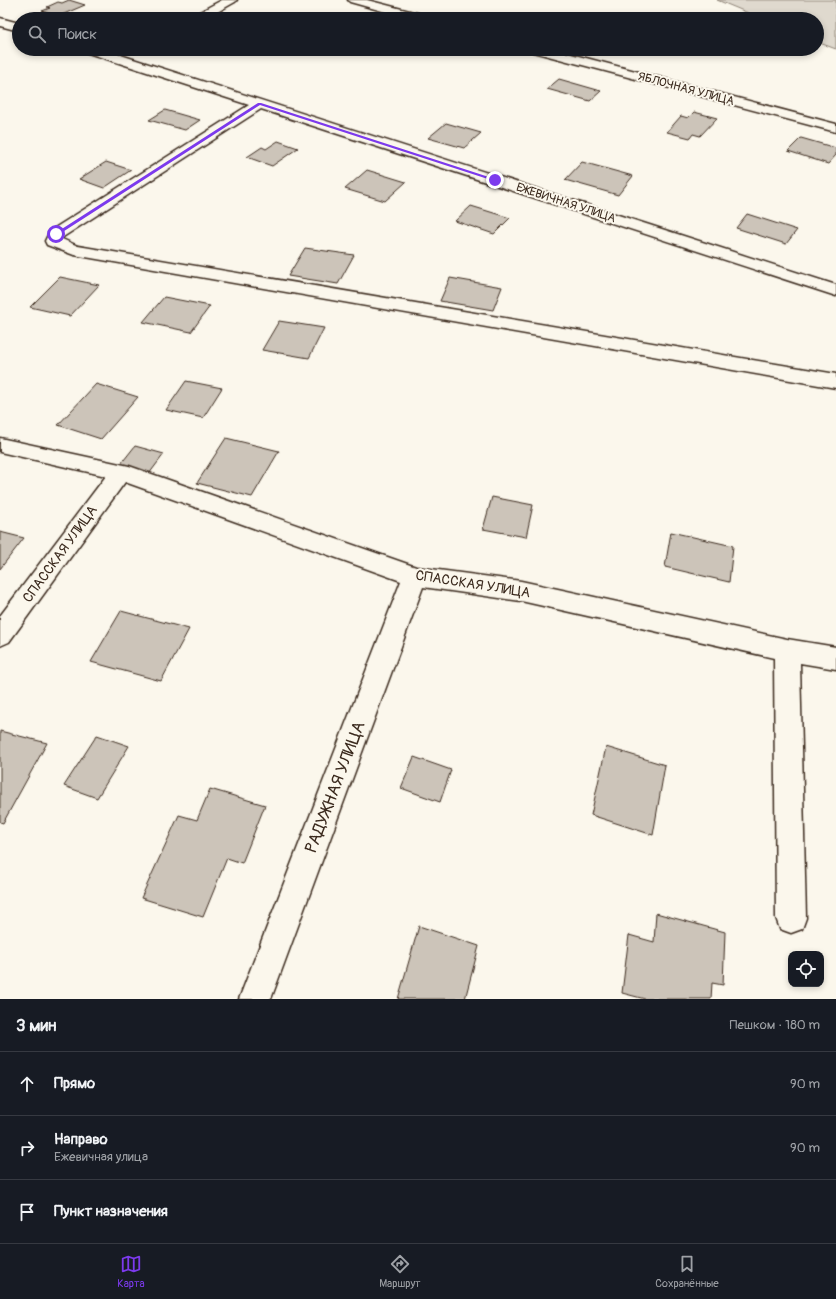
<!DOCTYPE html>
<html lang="ru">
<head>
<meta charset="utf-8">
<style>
	:root { --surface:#171b24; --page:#242831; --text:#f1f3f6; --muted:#9ea1a6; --line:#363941; --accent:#7c3aed }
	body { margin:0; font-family:Pangolin,sans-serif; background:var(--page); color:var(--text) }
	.controls { position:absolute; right:12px; bottom:12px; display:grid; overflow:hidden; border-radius:8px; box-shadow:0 2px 6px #0003 }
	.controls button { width:36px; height:36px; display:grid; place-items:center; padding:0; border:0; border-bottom:1px solid var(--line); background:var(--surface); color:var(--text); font:20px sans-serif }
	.stop { position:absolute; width:12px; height:12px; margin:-9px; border:3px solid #7c3aed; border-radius:50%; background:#fff }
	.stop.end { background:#7c3aed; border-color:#fff; box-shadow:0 1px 4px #0008 }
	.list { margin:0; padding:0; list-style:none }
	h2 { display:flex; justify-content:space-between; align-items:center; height:52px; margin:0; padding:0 16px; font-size:17px }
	h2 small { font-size:13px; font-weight:400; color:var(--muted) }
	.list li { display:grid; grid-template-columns:26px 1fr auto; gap:12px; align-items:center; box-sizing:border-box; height:64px; padding:0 16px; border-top:1px solid var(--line) }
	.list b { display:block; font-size:15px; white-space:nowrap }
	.list p { margin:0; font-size:13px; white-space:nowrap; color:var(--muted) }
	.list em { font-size:13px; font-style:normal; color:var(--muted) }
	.icon { flex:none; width:22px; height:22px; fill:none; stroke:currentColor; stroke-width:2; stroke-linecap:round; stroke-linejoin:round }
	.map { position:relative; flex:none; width:836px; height:999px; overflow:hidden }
	.search { position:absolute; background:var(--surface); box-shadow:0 2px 6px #0003; left:12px; right:12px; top:12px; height:44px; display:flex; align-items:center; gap:10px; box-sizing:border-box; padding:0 14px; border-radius:22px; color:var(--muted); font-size:15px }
	.sheet { height:244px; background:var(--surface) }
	nav { display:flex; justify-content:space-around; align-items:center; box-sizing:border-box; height:56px; border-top:1px solid var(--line); background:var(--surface); font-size:11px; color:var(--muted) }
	nav a { display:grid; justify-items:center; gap:2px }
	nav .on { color:var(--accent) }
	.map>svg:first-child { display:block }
	.green { fill:#dfd9ce; stroke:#8d8276 }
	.building { fill:#ccc4b9; stroke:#3b2a1e }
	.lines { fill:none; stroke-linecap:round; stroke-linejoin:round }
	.minor-casing { stroke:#3b2a1e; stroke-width:3 }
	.minor { fill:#fbf7ec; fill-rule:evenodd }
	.route { fill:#7c3aed }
	.labels { text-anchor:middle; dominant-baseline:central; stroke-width:4; stroke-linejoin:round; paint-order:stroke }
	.far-street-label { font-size:12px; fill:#3b2a1e; stroke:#fbf7ec }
	.street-label { font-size:14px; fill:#3b2a1e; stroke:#fbf7ec }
	.near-street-label { font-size:17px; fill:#3b2a1e; stroke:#fbf7ec }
</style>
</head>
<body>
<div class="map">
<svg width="836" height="999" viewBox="0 0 836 999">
	<rect width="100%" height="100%" fill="#fbf7ec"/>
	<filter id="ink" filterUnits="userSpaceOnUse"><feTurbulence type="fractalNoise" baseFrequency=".025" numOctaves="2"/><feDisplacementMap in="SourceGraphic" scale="8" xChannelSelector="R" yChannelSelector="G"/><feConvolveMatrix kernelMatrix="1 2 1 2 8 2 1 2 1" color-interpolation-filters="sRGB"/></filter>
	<g filter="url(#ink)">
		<!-- green -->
		<path class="green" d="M 717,0 L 836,0 L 836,49 L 817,42 L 817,19 L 763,19 Z"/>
		<!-- building -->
		<path class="building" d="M 69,0 L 85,5 L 59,16 L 42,11 L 50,8 L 47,7 L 58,2 L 62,3 Z
			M 559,79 L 601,91 L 590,101 L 547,89 Z
			M 165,110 L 200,120 L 185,130 L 149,120 Z
			M 694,112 L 717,118 L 700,136 L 693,134 L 690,138 L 667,132 L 681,116 L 688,118 Z
			M 446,123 L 481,133 L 464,148 L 428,138 Z
			M 801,138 L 836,148 L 836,155 L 828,164 L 788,151 Z
			M 278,141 L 298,148 L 272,166 L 247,157 L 262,147 L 266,149 Z
			M 106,162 L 131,170 L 104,188 L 79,179 Z
			M 582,162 L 633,176 L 618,195 L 565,180 Z
			M 367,170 L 406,182 L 385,201 L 345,189 Z
			M 471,206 L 510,218 L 494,234 L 455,221 Z
			M 747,214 L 797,230 L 786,244 L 736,228 Z
			M 305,248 L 354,255 L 338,284 L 288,276 Z
			M 60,277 L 99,285 L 70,316 L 30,307 Z
			M 450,278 L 502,287 L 493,310 L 440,301 Z
			M 164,297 L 210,306 L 191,332 L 143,322 Z
			M 279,321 L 324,328 L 309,358 L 262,350 Z
			M 186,381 L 222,388 L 203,418 L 166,410 Z
			M 96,384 L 138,397 L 101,439 L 58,425 Z
			M 226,438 L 279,451 L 252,497 L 197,483 Z
			M 135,446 L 164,454 L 149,474 L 120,465 Z
			M 492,497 L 533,505 L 526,537 L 483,529 Z
			M 0,532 L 24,538 L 0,569 Z
			M 671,532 L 733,546 L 729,582 L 665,567 Z
			M 121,611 L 189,629 L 161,681 L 91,662 Z
			M 0,731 L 47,743 L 3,823 L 0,822 Z
			M 97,735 L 129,746 L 97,798 L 64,786 Z
			M 606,747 L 665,765 L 653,835 L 591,815 Z
			M 414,757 L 451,770 L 440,802 L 401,788 Z
			M 210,789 L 265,805 L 242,863 L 227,858 L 203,917 L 141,898 L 179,815 L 197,820 Z
			M 656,913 L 725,932 L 723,985 L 712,983 L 711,999 L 645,999 L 622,993 L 629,935 L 654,942 Z
			M 419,926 L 479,946 L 465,999 L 398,999 Z"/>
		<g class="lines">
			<defs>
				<path id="minor" d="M 222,0 L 237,0 L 235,2 L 205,19 L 190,19 L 192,16 Z
					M 348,0 L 367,0 L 429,16 L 431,19 L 411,19 L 350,2 Z
					M 0,18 L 19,23 L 19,31 L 0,26 Z
					M 83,49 L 102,49 L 836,285 L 836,296 L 261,109 L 63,237 L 62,239 L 78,246 L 836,374 L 836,388 L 74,255 L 47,245 L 45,241 L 50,231 L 249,105 L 85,52 Z
					M 531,49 L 552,49 L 836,124 L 836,132 L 533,52 Z
					M 0,438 L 129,466 L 416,567 L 521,581 L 787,639 L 836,647 L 836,669 L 800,663 L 806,918 L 802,929 L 791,933 L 780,929 L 776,918 L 774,658 L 521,601 L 423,587 L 271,999 L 239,999 L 401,581 L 125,482 L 9,642 L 0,646 L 0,616 L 106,476 L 0,452 Z"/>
			</defs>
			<!-- minor casing -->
			<use href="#minor" class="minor-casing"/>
			<!-- minor -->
			<use href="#minor" class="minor"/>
		</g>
	</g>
	<!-- route -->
	<path class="route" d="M 258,103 L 261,103 L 498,180 L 494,181 L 260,105 L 58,235 L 54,234 Z"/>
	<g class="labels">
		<!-- far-street labels -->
		<g class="far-street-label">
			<text transform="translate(686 89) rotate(15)">ЯБЛОЧНАЯ УЛИЦА</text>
			<text transform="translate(566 203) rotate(18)">ЕЖЕВИЧНАЯ УЛИЦА</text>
		</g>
		<!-- street labels -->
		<g class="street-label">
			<text transform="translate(60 554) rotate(-54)">СПАССКАЯ УЛИЦА</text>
			<text transform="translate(473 584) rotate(9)">СПАССКАЯ УЛИЦА</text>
		</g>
		<!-- near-street labels -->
		<g class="near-street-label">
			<text transform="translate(335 787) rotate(-69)">РАДУЖНАЯ УЛИЦА</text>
		</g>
	</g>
</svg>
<div class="controls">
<button><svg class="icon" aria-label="locate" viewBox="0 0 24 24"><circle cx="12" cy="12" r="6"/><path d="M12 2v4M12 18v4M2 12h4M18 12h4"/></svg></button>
</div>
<div class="stop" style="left:56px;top:234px"></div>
<div class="stop end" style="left:495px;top:180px"></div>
<div class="search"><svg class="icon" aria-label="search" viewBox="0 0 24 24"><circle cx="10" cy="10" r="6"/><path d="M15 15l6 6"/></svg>Поиск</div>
</div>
<section class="sheet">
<h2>3 мин<small>Пешком · 180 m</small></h2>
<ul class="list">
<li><svg class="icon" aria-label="ahead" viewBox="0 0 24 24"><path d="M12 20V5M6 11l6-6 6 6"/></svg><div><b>Прямо</b></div><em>90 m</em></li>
<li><svg class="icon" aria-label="right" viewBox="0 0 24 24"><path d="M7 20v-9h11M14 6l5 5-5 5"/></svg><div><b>Направо</b><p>Ежевичная улица</p></div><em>90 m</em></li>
<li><svg class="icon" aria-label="arrive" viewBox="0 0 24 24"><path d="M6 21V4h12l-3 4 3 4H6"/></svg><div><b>Пункт назначения</b></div></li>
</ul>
</section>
<nav>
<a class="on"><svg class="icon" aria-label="map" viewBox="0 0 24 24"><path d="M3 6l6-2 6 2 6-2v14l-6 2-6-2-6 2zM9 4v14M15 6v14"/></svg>Карта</a>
<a><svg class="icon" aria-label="directions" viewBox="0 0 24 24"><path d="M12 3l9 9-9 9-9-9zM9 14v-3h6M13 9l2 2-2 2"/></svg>Маршрут</a>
<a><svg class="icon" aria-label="saved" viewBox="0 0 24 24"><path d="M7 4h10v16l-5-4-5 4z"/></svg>Сохранённые</a>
</nav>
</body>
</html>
